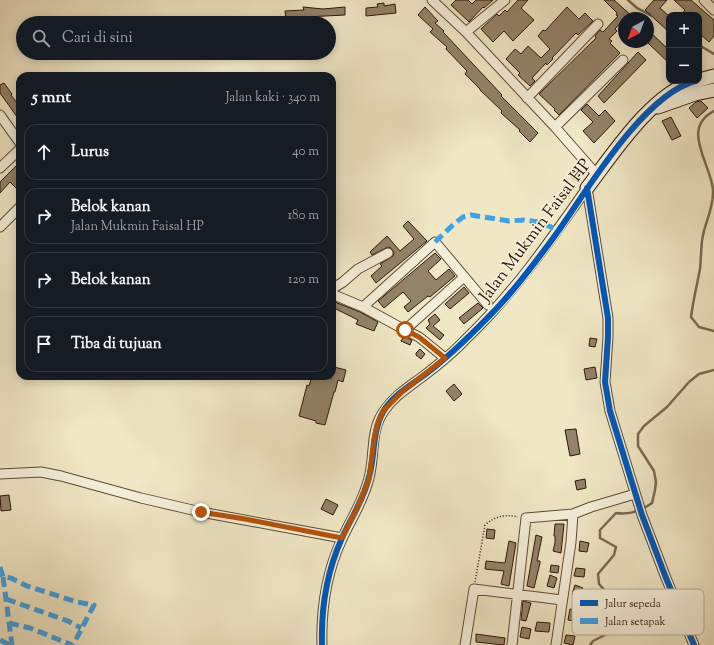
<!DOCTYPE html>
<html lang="id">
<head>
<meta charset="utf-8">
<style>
	:root { --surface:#171b24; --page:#242831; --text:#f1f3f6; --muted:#9ea1a6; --line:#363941 }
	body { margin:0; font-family:"Sorts Mill Goudy",serif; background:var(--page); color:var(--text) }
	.controls { position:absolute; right:12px; top:12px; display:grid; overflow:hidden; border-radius:8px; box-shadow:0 2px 10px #0003 }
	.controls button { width:36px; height:36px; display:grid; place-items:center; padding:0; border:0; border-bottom:1px solid var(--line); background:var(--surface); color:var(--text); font:20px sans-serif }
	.compass { position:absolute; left:618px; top:12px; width:36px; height:36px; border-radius:50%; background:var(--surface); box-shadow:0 2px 10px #0003; rotate:221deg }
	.stop { position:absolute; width:12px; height:12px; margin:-9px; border:3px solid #b45309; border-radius:50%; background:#fff }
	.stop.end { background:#b45309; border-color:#fff; box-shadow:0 1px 4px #0008 }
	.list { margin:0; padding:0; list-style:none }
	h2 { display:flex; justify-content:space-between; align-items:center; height:52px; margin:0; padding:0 16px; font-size:17px }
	h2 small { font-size:13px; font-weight:400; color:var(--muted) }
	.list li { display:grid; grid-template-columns:26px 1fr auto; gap:12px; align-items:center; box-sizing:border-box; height:56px; margin:0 8px 8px; padding:0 8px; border:1px solid var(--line); border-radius:12px }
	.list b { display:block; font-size:15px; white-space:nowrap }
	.list p { margin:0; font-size:13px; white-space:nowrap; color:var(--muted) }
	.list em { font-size:13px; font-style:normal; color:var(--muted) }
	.icon { flex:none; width:22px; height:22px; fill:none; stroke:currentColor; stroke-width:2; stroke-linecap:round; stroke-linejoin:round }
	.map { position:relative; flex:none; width:714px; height:645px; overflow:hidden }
	.search { position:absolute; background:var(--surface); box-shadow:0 2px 10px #0003; left:16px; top:16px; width:320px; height:44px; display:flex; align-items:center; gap:10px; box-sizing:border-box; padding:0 14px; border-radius:22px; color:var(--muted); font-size:15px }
	.panel { position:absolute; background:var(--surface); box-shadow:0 2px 10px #0003; left:16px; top:72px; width:320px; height:308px; border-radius:12px }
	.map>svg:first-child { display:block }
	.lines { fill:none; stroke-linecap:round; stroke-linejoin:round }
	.stream { stroke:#7b6952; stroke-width:2.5 }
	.building { fill:#938369; stroke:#2e1706 }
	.street-casing { stroke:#5e4b36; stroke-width:11 }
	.secondary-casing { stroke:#2e1706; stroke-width:15 }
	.path { stroke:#2e1706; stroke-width:1.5; stroke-dasharray:1 2; stroke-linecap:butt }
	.street { stroke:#f5efd9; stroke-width:9 }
	.secondary { stroke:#f5efd9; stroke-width:13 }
	.quiet { stroke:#3ea2e9; stroke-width:5; stroke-dasharray:10 5; stroke-linecap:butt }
	.cycleway-casing { stroke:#f5efd9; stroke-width:8 }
	.cycleway { stroke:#0057b8; stroke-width:6 }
	.route { stroke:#b45309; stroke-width:5 }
	.labels { text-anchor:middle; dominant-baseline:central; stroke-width:3.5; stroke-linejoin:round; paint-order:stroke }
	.street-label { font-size:17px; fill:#2e1706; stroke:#f5efd9 }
	.key { fill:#f5efd9; stroke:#b9ae9a; stroke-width:1 }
	.key-label { font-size:11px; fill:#2e1706 }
</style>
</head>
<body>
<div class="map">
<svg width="714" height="645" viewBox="0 0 714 645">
	<rect width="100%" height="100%" fill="#f0e7c5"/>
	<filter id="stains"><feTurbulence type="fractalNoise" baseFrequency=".005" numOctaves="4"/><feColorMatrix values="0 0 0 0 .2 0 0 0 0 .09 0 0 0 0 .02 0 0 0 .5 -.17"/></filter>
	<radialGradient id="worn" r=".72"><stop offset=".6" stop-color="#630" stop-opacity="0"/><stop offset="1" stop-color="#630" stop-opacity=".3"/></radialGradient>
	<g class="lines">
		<!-- stream -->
		<path class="stream" d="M 628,0 L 637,8 L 652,16
			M 699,45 L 714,54
			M 714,111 C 680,128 711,164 713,190 C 714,209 704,223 702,241 C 701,250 701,259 700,269 C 697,285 693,301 691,317 L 699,327 L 714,331
			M 590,645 L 593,641 L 615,630 C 617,621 618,605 612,598 C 608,593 603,589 599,584 L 598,574 L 614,555 L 616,547 L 600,538 L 600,530 L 616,513 C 629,515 641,511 652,503 L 655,490 L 656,482 L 654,471 L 638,446 L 638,434 L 644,426 L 667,407 L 689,382 L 699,374 L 714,370"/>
	</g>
	<!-- building -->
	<path class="building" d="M 456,0 L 468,0 L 472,4 L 476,0 L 493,0 L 484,8 L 483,7 L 469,22 L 451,5 Z
		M 518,0 L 528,0 L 521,8 L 534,20 L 513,41 L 504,31 L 493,42 L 481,29 L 497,14 L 499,16 L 505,10 L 507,12 Z
		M 604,0 L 614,0 L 634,18 L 624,18 L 615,29 L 617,31 L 609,39 L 612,41 L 610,43 L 620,53 L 559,115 L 554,110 L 555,109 L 539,94 L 596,38 L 595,36 L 600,30 L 603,32 L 618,16 L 616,15 L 617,13 Z
		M 654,0 L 667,0 L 660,8 L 669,16 L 669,32 L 645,10 Z
		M 674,0 L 691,0 L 714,20 L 714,36 L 709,42 L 699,33 L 699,15 L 681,15 L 685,10 Z
		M 384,3 L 384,6 L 395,4 L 396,13 L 366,16 L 366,8 L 378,7 L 377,4 Z
		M 303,7 L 323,9 L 345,7 L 345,15 L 286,18 L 285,11 L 304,10 Z
		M 425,7 L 438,21 L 435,23 L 444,31 L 443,32 L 502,95 L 501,96 L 538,133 L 530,142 L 519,131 L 520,130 L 501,113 L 502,111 L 480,90 L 480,89 L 465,74 L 467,71 L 446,49 L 447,47 L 430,32 L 433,29 L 418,15 Z
		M 567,7 L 579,19 L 585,13 L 593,21 L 578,35 L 576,33 L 552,58 L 553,59 L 547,65 L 546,63 L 532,78 L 535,81 L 530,86 L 518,75 L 520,73 L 506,59 L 515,49 L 521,54 L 528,46 L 541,58 L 550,49 L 538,36 L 543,30 L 545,31 Z
		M 648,30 L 669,50 L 669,63 L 648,43 Z
		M 638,52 L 646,60 L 604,103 L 598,96 Z
		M 4,83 L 12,94 L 11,95 L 20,107 L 20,121 L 0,93 L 0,85 Z
		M 701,101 L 708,108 L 697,118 L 689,108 L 696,102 Z
		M 587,104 L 599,116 L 605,110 L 615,121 L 594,143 L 583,131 L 593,122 L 581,110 Z
		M 671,117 L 681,136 L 672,140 L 662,121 Z
		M 17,165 L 20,168 L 20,192 L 10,182 L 0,193 L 0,182 Z
		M 573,170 L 580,175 L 575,180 L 569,175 Z
		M 408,221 L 427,241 L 376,283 L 371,276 L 382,266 L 380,264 L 393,256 L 394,253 L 391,248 L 388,247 L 372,255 L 370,252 L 387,236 L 400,251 L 414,239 L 403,226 Z
		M 435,253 L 441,259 L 428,271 L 436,280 L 449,269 L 455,276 L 430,297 L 428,296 L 408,312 L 404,307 L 411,301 L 403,292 L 384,308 L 378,301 Z
		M 464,287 L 469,293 L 450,309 L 445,304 Z
		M 335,302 L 360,312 L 378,322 L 374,331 L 356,324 L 358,320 L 332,307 Z
		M 478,303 L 483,308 L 464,324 L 459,318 Z
		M 435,314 L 440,320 L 433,326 L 444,335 L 440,340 L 426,328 L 430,324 L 428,320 Z
		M 404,336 L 412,340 L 410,345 L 401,341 Z
		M 590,338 L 597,339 L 595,347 L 589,346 Z
		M 420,349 L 425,354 L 421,359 L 416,355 L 416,353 Z
		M 334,367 L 346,370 L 343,382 L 338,380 L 335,392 L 334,392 L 325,425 L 316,423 L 316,421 L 299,416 L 307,385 L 309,386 L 312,376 L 320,376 L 331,379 Z
		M 595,367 L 597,378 L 586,380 L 584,369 Z
		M 454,384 L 462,394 L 454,401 L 446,391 Z
		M 576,429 L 580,454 L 570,456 L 565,430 Z
		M 585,479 L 586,488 L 577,490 L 575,481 Z
		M 9,495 L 11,510 L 1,511 L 0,496 Z
		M 326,499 L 338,505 L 333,515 L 321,509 Z
		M 555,524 L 564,524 L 561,553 L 553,551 L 555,543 L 555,536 L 554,536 Z
		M 487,529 L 495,530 L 494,539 L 486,538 Z
		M 536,535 L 542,537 L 537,561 L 540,561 L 540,563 L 534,588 L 527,586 Z
		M 509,541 L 516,543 L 509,586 L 501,584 L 504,571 L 485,569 L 486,561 L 505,563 Z
		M 580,541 L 589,543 L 587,552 L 579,551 Z
		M 551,565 L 559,566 L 558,573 L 550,572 Z
		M 576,568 L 585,569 L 584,577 L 574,576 Z
		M 550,575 L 557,578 L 554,588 L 547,586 Z
		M 575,585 L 583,588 L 579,597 L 572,594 Z
		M 523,601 L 531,603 L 526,621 L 521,620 Z
		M 570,609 L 583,612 L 580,622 L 568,620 Z
		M 537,622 L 550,623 L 549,632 L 535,631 Z
		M 522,627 L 531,629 L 529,639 L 520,637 Z
		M 476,634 L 505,638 L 504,645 L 476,642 Z
		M 566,635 L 575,636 L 573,645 L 564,643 Z"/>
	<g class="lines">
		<defs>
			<path id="street" d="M 432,0 L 466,32 L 555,127 L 597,175
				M 704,0 L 714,10
				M 466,32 L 505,0
				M 527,98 L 598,24
				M 0,115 L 20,143
				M 555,127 L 623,60
				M 0,168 L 20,149
				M 587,188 L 608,318 L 608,337 L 605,382 L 610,411 L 642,515 L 666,578 L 694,645
				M 0,227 L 20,207
				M 332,289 L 343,282 L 358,269 L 388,253
				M 332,294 L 363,307 L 405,330 L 464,277
				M 363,307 L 435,242 L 488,305
				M 405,330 L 419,337 L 445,358
				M 0,474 L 41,472 L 61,476 L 141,498 L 201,512 L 342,538
				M 322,645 C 321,609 327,571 342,539 C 351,519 364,500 369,478 C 375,456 370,430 384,411 C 394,396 409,387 422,377 C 438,365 453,353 466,339 C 513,294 550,241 587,188
				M 465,645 L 474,589 L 562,600
				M 512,645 L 526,518 L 573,514 L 591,507 L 635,494
				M 556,645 L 571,542 L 573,514"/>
			<path id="secondary" d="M 699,80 L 714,76
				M 658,107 L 695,94 L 714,90
				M 587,188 C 613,154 652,93 695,81"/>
		</defs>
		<!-- street casing -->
		<use href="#street" class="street-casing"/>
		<!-- secondary casing -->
		<use href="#secondary" class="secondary-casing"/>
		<!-- path -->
		<path class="path" d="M 475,582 L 485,525 C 495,516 505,514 518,517"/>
		<!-- street -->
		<use href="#street" class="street"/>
		<!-- secondary -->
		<use href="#secondary" class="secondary"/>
		<!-- quiet -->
		<path class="quiet" d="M 435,242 L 454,224 L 463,217 L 471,215 L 509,221 L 524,220 L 538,222 L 559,230
			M 0,567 L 3,577 L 11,578 L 27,586 L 77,602 L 94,605 L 73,645
			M 3,577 L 12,645
			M 6,599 L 68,621 L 81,628
			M 9,623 L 30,628 L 72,645
			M 0,640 L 10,645"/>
		<defs>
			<path id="cycleway" d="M 587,188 L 608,318 L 608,337 L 605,382 L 610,411 L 642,515 L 666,578 L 694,645
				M 322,645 C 321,609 327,571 342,538 C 351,518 364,499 369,477 C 375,456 372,432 383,412 C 393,394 415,383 431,370 C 455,351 476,330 497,308 C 520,284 540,256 559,230 C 589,187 644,95 695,81"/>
		</defs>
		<!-- cycleway casing -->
		<use href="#cycleway" class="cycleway-casing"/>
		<!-- cycleway -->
		<use href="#cycleway" class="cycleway"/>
	</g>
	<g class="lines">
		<!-- route -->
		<path class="route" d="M 201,512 L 245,519 L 342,538 L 359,504 L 369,479 L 374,439 L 377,425 L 383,411 L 402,392 L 445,358 L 419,337 L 405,330"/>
	</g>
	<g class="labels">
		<!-- street labels -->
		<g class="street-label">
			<text transform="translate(536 231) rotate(-53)">Jalan Mukmin Faisal HP</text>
		</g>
	</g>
	<!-- legend -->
	<rect x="572" y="589" width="132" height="46" rx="6" class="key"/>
	<rect x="580" y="600" width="18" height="6" fill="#0057b8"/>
	<rect x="580" y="618" width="18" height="6" fill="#3ea2e9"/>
	<g class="key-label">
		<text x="605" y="607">Jalur sepeda</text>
		<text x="605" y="625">Jalan setapak</text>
	</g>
	<rect width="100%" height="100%" filter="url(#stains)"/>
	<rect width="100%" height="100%" fill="url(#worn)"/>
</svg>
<div class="controls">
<button>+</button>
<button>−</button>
</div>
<svg class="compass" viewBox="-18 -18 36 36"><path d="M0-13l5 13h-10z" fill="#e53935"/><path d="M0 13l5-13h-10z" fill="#9ea1a6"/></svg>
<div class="stop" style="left:405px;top:330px"></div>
<div class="stop end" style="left:201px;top:512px"></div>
<div class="search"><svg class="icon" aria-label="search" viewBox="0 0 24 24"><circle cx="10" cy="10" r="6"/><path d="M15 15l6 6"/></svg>Cari di sini</div>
<section class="panel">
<h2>5 mnt<small>Jalan kaki · 340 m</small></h2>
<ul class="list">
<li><svg class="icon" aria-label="ahead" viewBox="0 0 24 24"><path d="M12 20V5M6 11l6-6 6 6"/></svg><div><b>Lurus</b></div><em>40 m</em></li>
<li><svg class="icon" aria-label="right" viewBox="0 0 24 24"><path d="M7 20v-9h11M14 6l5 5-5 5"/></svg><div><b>Belok kanan</b><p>Jalan Mukmin Faisal HP</p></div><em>180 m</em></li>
<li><svg class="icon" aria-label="right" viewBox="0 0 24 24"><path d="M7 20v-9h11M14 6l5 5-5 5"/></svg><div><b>Belok kanan</b></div><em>120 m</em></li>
<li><svg class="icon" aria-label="arrive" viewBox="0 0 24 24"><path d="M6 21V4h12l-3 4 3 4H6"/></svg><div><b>Tiba di tujuan</b></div></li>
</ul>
</section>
</div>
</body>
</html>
